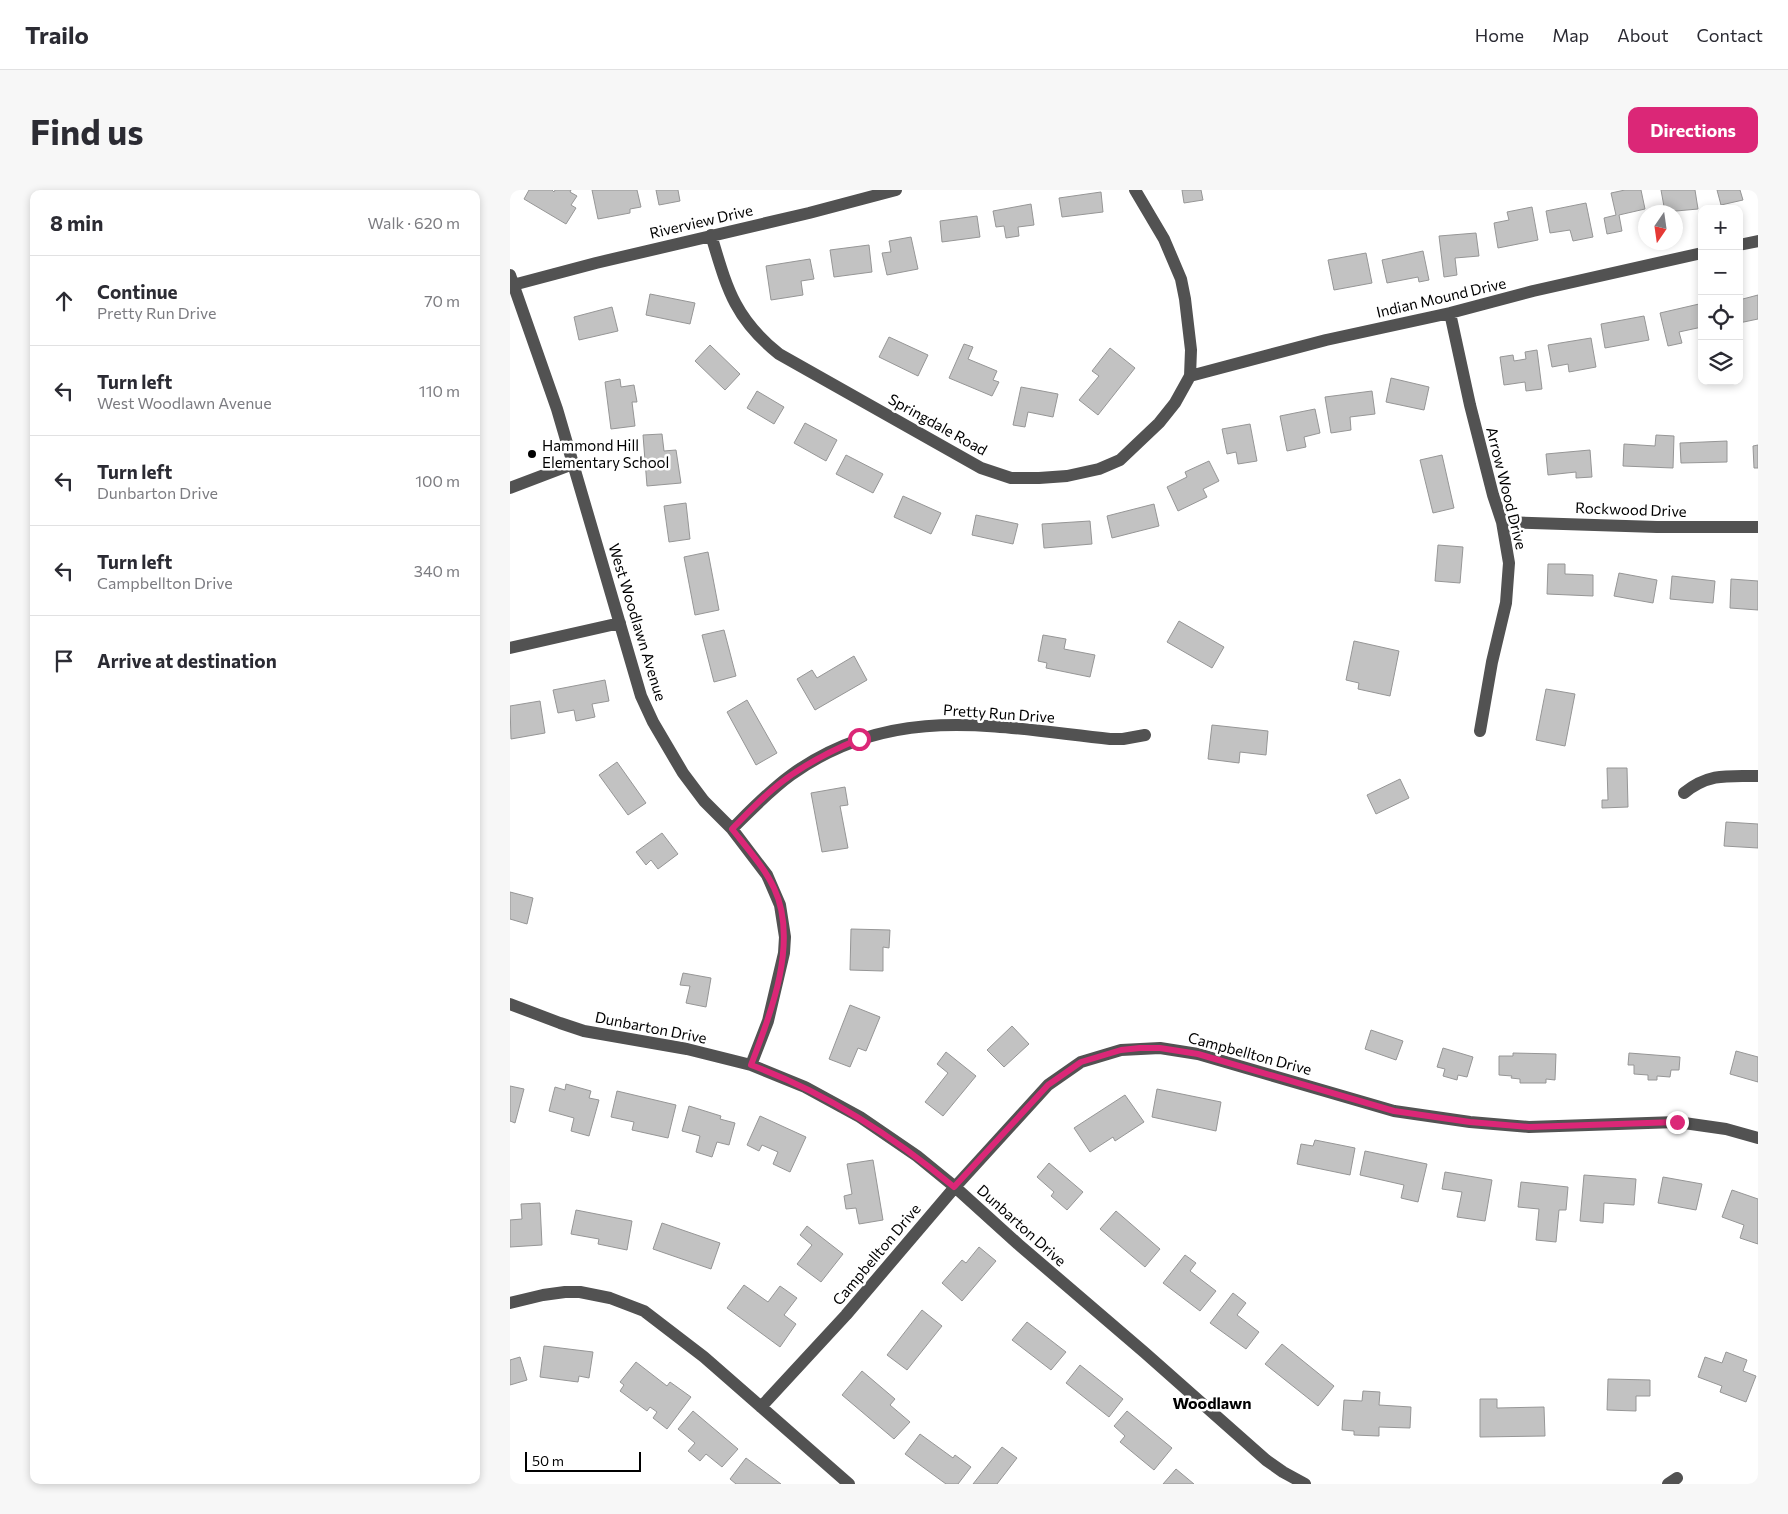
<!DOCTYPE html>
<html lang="en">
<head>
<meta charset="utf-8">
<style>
	:root { --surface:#fff; --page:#f7f7f7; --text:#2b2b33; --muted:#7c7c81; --line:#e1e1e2; --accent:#db2777 }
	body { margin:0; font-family:Commissioner,sans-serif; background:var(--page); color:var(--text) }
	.controls { position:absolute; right:15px; top:15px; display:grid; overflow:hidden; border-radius:10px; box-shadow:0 2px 8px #0003 }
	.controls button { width:45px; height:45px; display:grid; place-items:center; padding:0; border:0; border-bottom:1px solid var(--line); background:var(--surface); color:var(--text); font:25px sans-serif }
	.compass { position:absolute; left:1128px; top:15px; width:45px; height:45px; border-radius:50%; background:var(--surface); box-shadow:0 2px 8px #0003; rotate:193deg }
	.scale { position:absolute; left:15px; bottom:12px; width:116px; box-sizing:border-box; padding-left:5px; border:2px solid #000; border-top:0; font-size:14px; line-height:18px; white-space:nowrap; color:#000; -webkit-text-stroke:4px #fff; paint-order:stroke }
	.stop { position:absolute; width:15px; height:15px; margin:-11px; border:4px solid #db2777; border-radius:50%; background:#fff }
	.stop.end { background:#db2777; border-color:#fff; box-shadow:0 1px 5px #0008 }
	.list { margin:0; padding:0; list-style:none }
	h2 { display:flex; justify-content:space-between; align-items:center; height:65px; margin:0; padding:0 20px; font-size:21px }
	h2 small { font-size:16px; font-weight:400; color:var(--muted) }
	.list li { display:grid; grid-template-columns:32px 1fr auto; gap:15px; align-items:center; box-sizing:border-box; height:90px; padding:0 20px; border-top:1px solid var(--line) }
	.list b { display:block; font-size:19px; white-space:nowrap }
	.list p { margin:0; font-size:16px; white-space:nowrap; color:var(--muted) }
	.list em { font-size:16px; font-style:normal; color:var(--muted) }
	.icon { flex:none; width:28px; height:28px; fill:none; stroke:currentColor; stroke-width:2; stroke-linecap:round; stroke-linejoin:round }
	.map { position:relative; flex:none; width:1248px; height:1294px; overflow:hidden; border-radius:10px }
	header { display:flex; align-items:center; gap:30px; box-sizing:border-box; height:70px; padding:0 25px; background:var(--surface); border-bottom:1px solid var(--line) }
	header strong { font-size:24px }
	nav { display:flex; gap:28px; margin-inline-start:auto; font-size:18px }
	.intro { display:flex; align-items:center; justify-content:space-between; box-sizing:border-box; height:120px; padding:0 30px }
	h1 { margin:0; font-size:35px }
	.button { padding:12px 22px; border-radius:10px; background:var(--accent); color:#fff; font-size:18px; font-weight:700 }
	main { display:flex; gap:30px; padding:0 30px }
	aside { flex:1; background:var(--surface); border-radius:10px; box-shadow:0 2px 8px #0003 }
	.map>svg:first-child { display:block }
	.building { fill:#c2c2c2; stroke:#969696 }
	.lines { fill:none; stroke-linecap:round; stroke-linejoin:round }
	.minor { stroke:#525252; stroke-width:12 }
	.route { stroke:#db2777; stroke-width:6 }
	.poi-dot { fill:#000; stroke:#fff; stroke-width:2 }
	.labels { text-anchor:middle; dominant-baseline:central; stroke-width:5; stroke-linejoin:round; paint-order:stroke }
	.street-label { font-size:15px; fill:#000; stroke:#fff }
	.poi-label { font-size:15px; fill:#000; stroke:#fff; text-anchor:start }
	.neighbourhood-label { font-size:16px; font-weight:bold; fill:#000; stroke:#fff }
</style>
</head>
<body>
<header>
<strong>Trailo</strong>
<nav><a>Home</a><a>Map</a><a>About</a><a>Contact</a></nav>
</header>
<div class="intro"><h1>Find us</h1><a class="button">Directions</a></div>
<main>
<aside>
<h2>8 min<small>Walk · 620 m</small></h2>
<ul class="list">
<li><svg class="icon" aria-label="ahead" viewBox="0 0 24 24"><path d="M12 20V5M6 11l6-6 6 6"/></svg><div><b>Continue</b><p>Pretty Run Drive</p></div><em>70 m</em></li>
<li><svg class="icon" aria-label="left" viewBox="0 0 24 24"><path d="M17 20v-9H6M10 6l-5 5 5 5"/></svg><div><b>Turn left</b><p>West Woodlawn Avenue</p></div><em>110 m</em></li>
<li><svg class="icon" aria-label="left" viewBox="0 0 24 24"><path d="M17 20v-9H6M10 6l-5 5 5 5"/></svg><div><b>Turn left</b><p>Dunbarton Drive</p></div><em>100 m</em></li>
<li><svg class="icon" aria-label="left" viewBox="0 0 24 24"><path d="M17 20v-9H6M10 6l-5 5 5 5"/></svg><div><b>Turn left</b><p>Campbellton Drive</p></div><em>340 m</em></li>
<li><svg class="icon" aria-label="arrive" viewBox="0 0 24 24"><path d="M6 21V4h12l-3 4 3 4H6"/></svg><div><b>Arrive at destination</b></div></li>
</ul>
</aside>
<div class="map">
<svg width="1248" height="1294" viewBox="0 0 1248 1294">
	<rect width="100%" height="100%" fill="#fff"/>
	<!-- building -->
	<path class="building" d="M 19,0 L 42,0 L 44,2 L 45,0 L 61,0 L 60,2 L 67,6 L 61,15 L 66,18 L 56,34 L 14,9 Z
		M 82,0 L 127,0 L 131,17 L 120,19 L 120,23 L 88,29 Z
		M 146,0 L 168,0 L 170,11 L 149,15 Z
		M 672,0 L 691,0 L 693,10 L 674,13 Z
		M 1115,0 L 1131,0 L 1135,19 L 1109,25 L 1112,41 L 1097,44 L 1094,28 L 1106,25 L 1101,3 Z
		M 1151,0 L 1185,0 L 1188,19 L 1155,22 Z
		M 1207,0 L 1230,0 L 1233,10 L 1211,15 Z
		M 591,2 L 593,22 L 552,27 L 549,8 Z
		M 1076,13 L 1083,47 L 1063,51 L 1060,40 L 1040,43 L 1036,21 Z
		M 521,14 L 524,35 L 508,37 L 509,46 L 496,48 L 494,36 L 486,37 L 483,21 Z
		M 1022,17 L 1028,50 L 988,58 L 984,33 L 999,30 L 997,22 Z
		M 467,26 L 470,47 L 432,52 L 430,31 Z
		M 966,43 L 969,66 L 945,68 L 947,85 L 934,87 L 929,46 Z
		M 401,47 L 408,79 L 377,85 L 372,63 L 381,62 L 379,51 Z
		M 359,55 L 362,82 L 324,87 L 320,60 Z
		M 913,61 L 919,90 L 909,92 L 908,87 L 877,93 L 872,70 Z
		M 856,63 L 862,93 L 824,100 L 818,70 Z
		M 300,69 L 304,89 L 291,91 L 293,105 L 261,110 L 256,76 Z
		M 140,104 L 185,113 L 180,134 L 136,125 Z
		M 1248,105 L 1248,129 L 1229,133 L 1229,110 Z
		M 1189,114 L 1192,126 L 1192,137 L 1169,142 L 1172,153 L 1158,156 L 1150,123 Z
		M 102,117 L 108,141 L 69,150 L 64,127 Z
		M 1134,126 L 1139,150 L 1095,158 L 1091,134 Z
		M 379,147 L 418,165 L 408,186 L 369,167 Z
		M 1081,148 L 1086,177 L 1059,182 L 1058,174 L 1042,177 L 1038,155 Z
		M 454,154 L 463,157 L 458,169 L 487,181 L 483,190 L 489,192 L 482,206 L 439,188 Z
		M 200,155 L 230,184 L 215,200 L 185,171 Z
		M 600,158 L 625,178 L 588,225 L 569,210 L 589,186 L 582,181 Z
		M 1027,160 L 1032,199 L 1016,201 L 1015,192 L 994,195 L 990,167 L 1003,165 L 1004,171 L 1016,169 L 1015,162 Z
		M 881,188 L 919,197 L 914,220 L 876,212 Z
		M 110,189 L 111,197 L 124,195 L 127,212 L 122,212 L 125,236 L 101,239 L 95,192 Z
		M 511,197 L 548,204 L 543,227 L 518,222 L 515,237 L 503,235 Z
		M 247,201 L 274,217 L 264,234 L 237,218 Z
		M 862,201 L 865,224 L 840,227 L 841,240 L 821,243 L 815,207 Z
		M 805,219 L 810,243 L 794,247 L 796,257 L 777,261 L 770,226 Z
		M 295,233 L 327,250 L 316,271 L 284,253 Z
		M 740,234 L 747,271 L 728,274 L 726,262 L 717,264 L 712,239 Z
		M 152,244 L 154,261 L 166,260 L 171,293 L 137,296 L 133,245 Z
		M 1146,245 L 1164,246 L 1163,278 L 1113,276 L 1114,254 L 1145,256 Z
		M 1217,251 L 1217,272 L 1171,273 L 1170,253 Z
		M 1248,255 L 1248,278 L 1244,278 L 1243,256 Z
		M 1080,260 L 1082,287 L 1066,288 L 1066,282 L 1038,285 L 1036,264 Z
		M 336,265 L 373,284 L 363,303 L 326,284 Z
		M 932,265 L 944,318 L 923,323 L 910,270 Z
		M 699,271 L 709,291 L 693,299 L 697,307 L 668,321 L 657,297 L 677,287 L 675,282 Z
		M 393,306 L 431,323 L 421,344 L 384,327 Z
		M 176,313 L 180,349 L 159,352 L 154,316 Z
		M 644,314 L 649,336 L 602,348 L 597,326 Z
		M 466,325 L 508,334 L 503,354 L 462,345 Z
		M 580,331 L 582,354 L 534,358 L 532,334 Z
		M 928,355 L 953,357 L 950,393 L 925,391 Z
		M 198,362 L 209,420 L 185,425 L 174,367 Z
		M 1038,374 L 1055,374 L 1055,384 L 1083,385 L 1083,406 L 1037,404 Z
		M 1109,383 L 1147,390 L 1143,413 L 1104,406 Z
		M 1162,386 L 1205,391 L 1203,413 L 1160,409 Z
		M 1221,389 L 1248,391 L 1248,420 L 1220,418 Z
		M 669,431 L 714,457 L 702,478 L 657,452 Z
		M 214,440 L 226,486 L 204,492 L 192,445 Z
		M 533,445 L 556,449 L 554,459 L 585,465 L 580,487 L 536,478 L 537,473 L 528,471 Z
		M 844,451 L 889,461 L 880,506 L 848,499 L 849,493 L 836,490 Z
		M 344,466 L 357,490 L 305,520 L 287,489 L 302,480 L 307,488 Z
		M 95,490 L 99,511 L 82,514 L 85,527 L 66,531 L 64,520 L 48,523 L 43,500 Z
		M 1036,499 L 1065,504 L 1055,556 L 1026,550 Z
		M 237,510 L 267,563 L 246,575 L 217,522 Z
		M 30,511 L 35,543 L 1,549 L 0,516 Z
		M 702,535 L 758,541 L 756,565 L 730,562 L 729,573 L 698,569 Z
		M 107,572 L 136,613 L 118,625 L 89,585 Z
		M 1097,578 L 1117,578 L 1118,617 L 1092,618 L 1092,610 L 1098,610 Z
		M 890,589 L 899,608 L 866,624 L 857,605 Z
		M 335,597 L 338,615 L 330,616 L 338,658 L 312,662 L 301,603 Z
		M 1216,632 L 1248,634 L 1248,658 L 1214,656 Z
		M 152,643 L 168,664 L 148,679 L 141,670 L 136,675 L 126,662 Z
		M 0,702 L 23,708 L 17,734 L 0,729 Z
		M 341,739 L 380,740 L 379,758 L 373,757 L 373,781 L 340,780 Z
		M 173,783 L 201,788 L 196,817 L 176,813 L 180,796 L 170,795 Z
		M 340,815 L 370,827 L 356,861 L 348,858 L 340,877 L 319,869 Z
		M 502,836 L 519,854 L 494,877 L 477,860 Z
		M 861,840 L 893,851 L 886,870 L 855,859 Z
		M 933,858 L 963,867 L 957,887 L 948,885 L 947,890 L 933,886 L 935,879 L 927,877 Z
		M 1226,861 L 1248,867 L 1248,892 L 1220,884 Z
		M 436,862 L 466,886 L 433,926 L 415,912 L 438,883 L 427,874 Z
		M 1003,863 L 1046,864 L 1045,890 L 1036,889 L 1036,893 L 1010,893 L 1010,889 L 1001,888 L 1002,886 L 989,885 L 989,866 L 1003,866 Z
		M 1119,863 L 1170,867 L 1169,880 L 1161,880 L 1160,887 L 1147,886 L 1147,890 L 1138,890 L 1138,885 L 1124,884 L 1124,875 L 1118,875 Z
		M 56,894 L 81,901 L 79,908 L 89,910 L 79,946 L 61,941 L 64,928 L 39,921 L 45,897 L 55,900 Z
		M 0,896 L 14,899 L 5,933 L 0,931 Z
		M 647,899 L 711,912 L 706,941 L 642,927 Z
		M 107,901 L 166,915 L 158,948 L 122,940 L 124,932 L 101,927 Z
		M 615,905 L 634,932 L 605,951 L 603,947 L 580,962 L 564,938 Z
		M 179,916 L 211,926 L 210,929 L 225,933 L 219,955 L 207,952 L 202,967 L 186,962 L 190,946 L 172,941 Z
		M 250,926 L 296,947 L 280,982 L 263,974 L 268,962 L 252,955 L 249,961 L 237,955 Z
		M 805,950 L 845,958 L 840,985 L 787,974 L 791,954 L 803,956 Z
		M 855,961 L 917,974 L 908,1012 L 891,1008 L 894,995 L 850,985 Z
		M 363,970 L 373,1030 L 349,1034 L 346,1018 L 336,1019 L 334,1006 L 342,1004 L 337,974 Z
		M 539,973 L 573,1002 L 557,1020 L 541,1006 L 544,1002 L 527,987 Z
		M 935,982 L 982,990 L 975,1031 L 947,1027 L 952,1002 L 932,999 Z
		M 1074,985 L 1126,989 L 1124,1015 L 1094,1013 L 1093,1033 L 1070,1031 Z
		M 1153,987 L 1192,994 L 1186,1020 L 1148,1013 Z
		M 1011,992 L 1058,997 L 1056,1020 L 1049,1020 L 1046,1052 L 1026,1050 L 1029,1019 L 1008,1017 Z
		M 1222,1000 L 1248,1009 L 1248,1054 L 1230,1048 L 1234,1035 L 1212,1027 Z
		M 30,1013 L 32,1055 L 0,1057 L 0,1030 L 12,1029 L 11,1014 Z
		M 66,1020 L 122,1031 L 117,1060 L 88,1054 L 89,1049 L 61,1044 Z
		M 606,1021 L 650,1059 L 635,1077 L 590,1039 Z
		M 152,1033 L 210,1053 L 201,1079 L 143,1059 Z
		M 297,1036 L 333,1064 L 311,1092 L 287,1074 L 302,1055 L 290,1045 Z
		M 469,1057 L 486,1071 L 452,1111 L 432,1093 L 452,1070 L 456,1073 Z
		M 675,1065 L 686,1073 L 680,1081 L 706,1101 L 690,1121 L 653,1093 Z
		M 234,1095 L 258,1112 L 270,1096 L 287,1108 L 274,1125 L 286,1134 L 270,1157 L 217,1118 Z
		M 723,1103 L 736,1113 L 727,1125 L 749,1142 L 736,1159 L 700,1133 Z
		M 412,1120 L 432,1136 L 397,1180 L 377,1165 Z
		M 517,1132 L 556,1162 L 541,1180 L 502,1150 Z
		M 772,1154 L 824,1196 L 808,1216 L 755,1174 Z
		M 34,1156 L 83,1162 L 79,1188 L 69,1186 L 68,1192 L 30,1187 Z
		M 1216,1162 L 1237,1170 L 1233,1181 L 1246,1186 L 1236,1212 L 1210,1202 L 1212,1196 L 1188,1187 L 1195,1167 L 1212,1173 Z
		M 10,1167 L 17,1190 L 0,1195 L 0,1170 Z
		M 126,1172 L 157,1196 L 160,1192 L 181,1207 L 157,1239 L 143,1228 L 147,1222 L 140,1217 L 137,1221 L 110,1201 L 114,1195 L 110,1192 Z
		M 570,1175 L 613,1209 L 599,1227 L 556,1193 Z
		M 352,1181 L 385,1209 L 380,1215 L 400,1232 L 384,1249 L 332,1205 Z
		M 1098,1189 L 1140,1190 L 1140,1206 L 1126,1206 L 1126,1221 L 1097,1220 Z
		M 853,1201 L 870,1202 L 869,1215 L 901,1217 L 900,1238 L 869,1237 L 869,1246 L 844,1245 L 844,1241 L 832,1240 L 834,1210 L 852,1211 Z
		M 970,1209 L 987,1209 L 987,1218 L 1034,1217 L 1035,1246 L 970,1247 Z
		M 183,1221 L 228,1259 L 212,1277 L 196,1264 L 190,1271 L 178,1261 L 185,1253 L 168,1239 Z
		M 617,1221 L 662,1258 L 644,1280 L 610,1252 L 615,1246 L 604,1236 Z
		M 410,1244 L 443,1268 L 445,1265 L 461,1277 L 448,1294 L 436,1294 L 395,1264 Z
		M 492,1257 L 507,1268 L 487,1294 L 463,1294 Z
		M 236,1268 L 271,1294 L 226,1294 L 220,1289 Z
		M 666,1279 L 684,1294 L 653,1294 Z"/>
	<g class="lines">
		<!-- minor -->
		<path class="minor" d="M 201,45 C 217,98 224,128 269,164 L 471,278 L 501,288 L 529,288 L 557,286 L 589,279 L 610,270 L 649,233 L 665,213 L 680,186 L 681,160 L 675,109 L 671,89 L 654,49 L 625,0
			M 1229,55 L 1248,51
			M 0,85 L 47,219 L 131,506 L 143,532 L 173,583 L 194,611 L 222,639 L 257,685 L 270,715 L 275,747 L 274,763 L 258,831 L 241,875
			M 3,95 L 86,73 L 299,23 L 386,0
			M 940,123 L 960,215 L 983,305 L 992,332 L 999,373 L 996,413 L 982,472 L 970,541
			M 680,186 L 816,150 L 940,123 L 1023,101 L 1192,63
			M 0,298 L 63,274
			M 992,332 L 1147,337 L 1248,337
			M 0,458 L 110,433
			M 1174,603 C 1199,583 1218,586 1248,586
			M 222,639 C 241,620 259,601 281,585 C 382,512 486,537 600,549 L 613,549 L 635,545
			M 0,814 L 50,833 L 74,841 L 177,859 L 241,875 L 295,897 L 350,927 L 407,966 L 445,997 L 508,1054 L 634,1162 L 756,1270 L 773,1282 L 795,1294
			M 0,1113 L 33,1105 L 55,1102 L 70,1102 L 100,1108 L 134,1121 L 194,1167 L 339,1294
			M 251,1217 L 336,1125 L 445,997 L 538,895 L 571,872 L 611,860 L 650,858 L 688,864 L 884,921 L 960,932 L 1019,937 L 1167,932 L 1216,939 L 1248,948
			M 1158,1294 L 1167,1288"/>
	</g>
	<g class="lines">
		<!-- route -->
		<path class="route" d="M 349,549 C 318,562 287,578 262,600 C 248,612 235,626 222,639 C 237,658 254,677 264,698 C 289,751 261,824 241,875 C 317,903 383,946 444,997 L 538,895 L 571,872 L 611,860 L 630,858 L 650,858 L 688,864 L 884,921 L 960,932 L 1019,937 L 1167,932"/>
	</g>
	<!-- markers -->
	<circle class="poi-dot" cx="22" cy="264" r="5"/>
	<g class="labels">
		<!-- street labels -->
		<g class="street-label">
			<text transform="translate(191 31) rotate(-13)">Riverview Drive</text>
			<text transform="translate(931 107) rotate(-13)">Indian Mound Drive</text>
			<text transform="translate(428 234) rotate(29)">Springdale Road</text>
			<text transform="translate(997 298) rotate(76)">Arrow Wood Drive</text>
			<text transform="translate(1121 319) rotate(2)">Rockwood Drive</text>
			<text transform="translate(128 432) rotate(73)">West Woodlawn Avenue</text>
			<text transform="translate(489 523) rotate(4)">Pretty Run Drive</text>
			<text transform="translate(141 837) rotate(11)">Dunbarton Drive</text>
			<text transform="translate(740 863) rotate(15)">Campbellton Drive</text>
			<text transform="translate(512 1035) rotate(42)">Dunbarton Drive</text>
			<text transform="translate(366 1064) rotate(-50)">Campbellton Drive</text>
		</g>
		<!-- poi labels -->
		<g class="poi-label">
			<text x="32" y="255">Hammond Hill<tspan x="32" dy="17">Elementary School</tspan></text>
		</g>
		<!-- neighbourhood labels -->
		<g class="neighbourhood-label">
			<text x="702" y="1212">Woodlawn</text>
		</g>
	</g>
</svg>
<div class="controls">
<button>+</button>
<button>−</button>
<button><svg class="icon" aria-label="locate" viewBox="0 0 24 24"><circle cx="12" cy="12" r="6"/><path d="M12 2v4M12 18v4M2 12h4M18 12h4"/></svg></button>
<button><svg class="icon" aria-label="layers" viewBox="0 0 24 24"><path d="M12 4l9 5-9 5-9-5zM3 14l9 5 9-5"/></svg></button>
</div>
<svg class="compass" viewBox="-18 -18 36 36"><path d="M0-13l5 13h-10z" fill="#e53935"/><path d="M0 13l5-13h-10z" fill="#7c7c81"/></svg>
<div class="scale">50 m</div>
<div class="stop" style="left:349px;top:549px"></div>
<div class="stop end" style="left:1167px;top:932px"></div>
</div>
</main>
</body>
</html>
